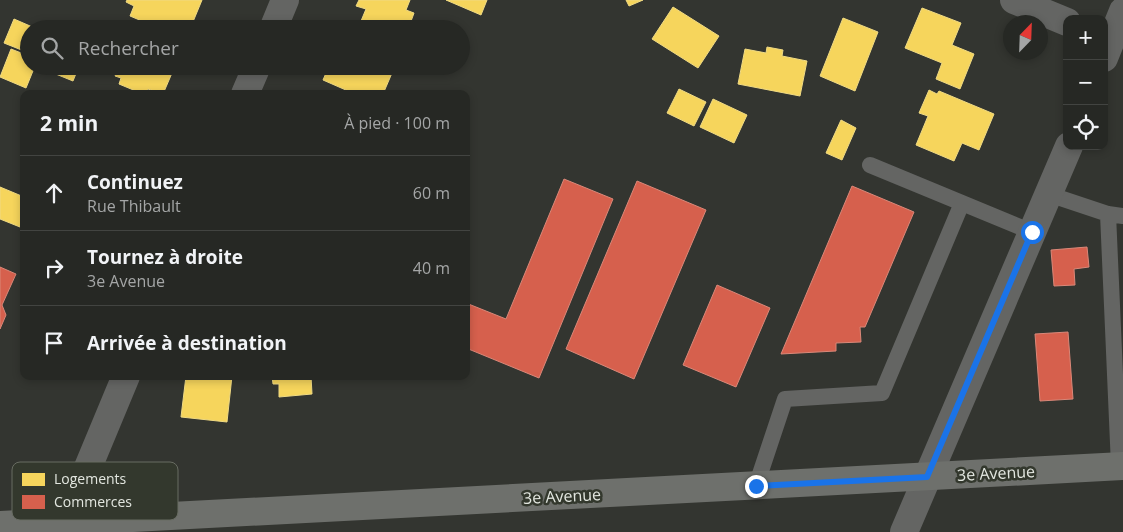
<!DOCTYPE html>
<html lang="fr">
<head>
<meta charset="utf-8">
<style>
	:root { --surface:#262824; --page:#323431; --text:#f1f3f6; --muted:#a4a6a6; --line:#424441 }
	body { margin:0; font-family:"Open Sans",sans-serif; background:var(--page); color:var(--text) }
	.controls { position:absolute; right:15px; top:15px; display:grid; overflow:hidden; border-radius:10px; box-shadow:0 2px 8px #0003 }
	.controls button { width:45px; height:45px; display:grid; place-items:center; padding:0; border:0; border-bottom:1px solid var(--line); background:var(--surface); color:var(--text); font:25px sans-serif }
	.compass { position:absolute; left:1003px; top:15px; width:45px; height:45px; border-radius:50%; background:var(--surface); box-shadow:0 2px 8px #0003; rotate:23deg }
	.stop { position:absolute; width:15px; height:15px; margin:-11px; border:4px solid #1a73e8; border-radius:50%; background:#fff }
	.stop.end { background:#1a73e8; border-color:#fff; box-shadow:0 1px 5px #0008 }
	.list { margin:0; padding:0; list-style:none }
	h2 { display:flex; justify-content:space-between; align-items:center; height:65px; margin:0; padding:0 20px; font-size:21px }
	h2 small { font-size:16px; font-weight:400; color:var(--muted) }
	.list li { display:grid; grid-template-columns:32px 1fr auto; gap:15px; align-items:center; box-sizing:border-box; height:75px; padding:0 20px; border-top:1px solid var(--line) }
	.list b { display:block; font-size:19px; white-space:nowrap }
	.list p { margin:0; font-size:16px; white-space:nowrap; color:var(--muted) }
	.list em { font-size:16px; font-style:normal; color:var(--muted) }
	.icon { flex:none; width:28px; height:28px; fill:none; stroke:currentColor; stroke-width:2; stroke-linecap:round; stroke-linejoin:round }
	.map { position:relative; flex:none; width:1123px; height:532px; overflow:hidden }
	.search { position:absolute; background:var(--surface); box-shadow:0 2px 8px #0003; left:20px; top:20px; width:450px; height:55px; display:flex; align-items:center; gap:12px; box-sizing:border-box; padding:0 18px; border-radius:28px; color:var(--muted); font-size:19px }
	.panel { position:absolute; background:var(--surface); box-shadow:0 2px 8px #0003; left:20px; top:90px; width:450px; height:290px; border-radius:10px }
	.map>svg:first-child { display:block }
	.homes { fill:#f6d55c; stroke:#f0da83 }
	.shops { fill:#d6604d; stroke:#da8879 }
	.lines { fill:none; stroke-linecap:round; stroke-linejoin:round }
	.service { stroke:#646563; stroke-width:16 }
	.minor { stroke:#646563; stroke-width:28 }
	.secondary { stroke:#6e706c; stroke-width:28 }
	.route { stroke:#1a73e8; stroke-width:6 }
	.labels { text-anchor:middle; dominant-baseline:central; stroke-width:5; stroke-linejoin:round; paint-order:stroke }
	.street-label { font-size:16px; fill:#e2e6df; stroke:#33382d }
	.key { fill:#33382d; stroke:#686c62; stroke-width:1 }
	.key-label { font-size:14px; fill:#e2e6df }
</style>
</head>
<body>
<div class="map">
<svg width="1123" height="532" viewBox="0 0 1123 532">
	<rect width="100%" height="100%" fill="#333530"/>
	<!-- homes -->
	<path class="homes" d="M 127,0 L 202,0 L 190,29 L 161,29 L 130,16 L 134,6 L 126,2 Z
		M 359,0 L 410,0 L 406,10 L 414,13 L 410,24 L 402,21 L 398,29 L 381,29 L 361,21 L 366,9 L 356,6 Z
		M 446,0 L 487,0 L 481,15 Z
		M 626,0 L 643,0 L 629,6 Z
		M 673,7 L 719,36 L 698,68 L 652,39 Z
		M 922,8 L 961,23 L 952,45 L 974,54 L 960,89 L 936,79 L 942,63 L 905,48 Z
		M 843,18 L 878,32 L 855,91 L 820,76 Z
		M 14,19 L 37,29 L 29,29 L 29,53 L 4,43 Z
		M 767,47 L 783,50 L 782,56 L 807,61 L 800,96 L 738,84 L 745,49 L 766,53 Z
		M 11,49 L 29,56 L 29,66 L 35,66 L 26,88 L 0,77 Z
		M 41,66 L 79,66 L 73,81 L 41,68 Z
		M 120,66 L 175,66 L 163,94 L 148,89 L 146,94 L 143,94 L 119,84 L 121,78 L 115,76 Z
		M 329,66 L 395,66 L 383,94 L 355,94 L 323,80 Z
		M 679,89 L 706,102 L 694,126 L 667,113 Z
		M 929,90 L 937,94 L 939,91 L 994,114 L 979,150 L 962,143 L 954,161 L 916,145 L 928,116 L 919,113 Z
		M 713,99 L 747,115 L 734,143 L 700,127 Z
		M 841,120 L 856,128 L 842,160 L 826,153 Z
		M 0,187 L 24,197 L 24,218 L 20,227 L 0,219 Z
		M 186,376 L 232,376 L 227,422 L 181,417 Z
		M 272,376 L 311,376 L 312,394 L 279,397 L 279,384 L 273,384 Z"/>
	<!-- shops -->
	<path class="shops" d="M 564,179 L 613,199 L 539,378 L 466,348 L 466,303 L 506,319 Z
		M 637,181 L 706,210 L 634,379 L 566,349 Z
		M 852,186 L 914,212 L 865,327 L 860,327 L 861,342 L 836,343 L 836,351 L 781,354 Z
		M 1087,247 L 1089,267 L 1074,269 L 1075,285 L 1054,286 L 1051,250 Z
		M 0,267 L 16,274 L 2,305 L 6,315 L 0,329 Z
		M 717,285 L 770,308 L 736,387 L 683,365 Z
		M 1068,332 L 1073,399 L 1040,401 L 1035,334 Z"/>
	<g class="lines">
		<!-- service -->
		<path class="service" d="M 870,165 L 1032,232
			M 1048,194 L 1108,214 L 1123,216
			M 1108,214 L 1119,466
			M 756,486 L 785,399 L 882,393 L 962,203"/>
		<!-- minor -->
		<path class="minor" d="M 1014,0 L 1067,22
			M 273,29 L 285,0
			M 1104,58 L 1123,11
			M 245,94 L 257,66
			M 82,521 L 84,477 L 126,376
			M 904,532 L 1069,146"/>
		<!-- secondary -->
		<path class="secondary" d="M 0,525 L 1123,466"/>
	</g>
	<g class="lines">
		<!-- route -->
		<path class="route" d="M 756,486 L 927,477 L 1032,232"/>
	</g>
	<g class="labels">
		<!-- street labels -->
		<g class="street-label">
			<text transform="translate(996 473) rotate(-3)">3e Avenue</text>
			<text transform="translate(562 496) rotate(-3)">3e Avenue</text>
		</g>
	</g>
	<!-- legend -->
	<rect x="12" y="462" width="166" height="58" rx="8" class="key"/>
	<rect x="22" y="473" width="23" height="13" fill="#f6d55c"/>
	<rect x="22" y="495" width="23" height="14" fill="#d6604d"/>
	<g class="key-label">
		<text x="54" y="484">Logements</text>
		<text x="54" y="507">Commerces</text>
	</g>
</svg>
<div class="controls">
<button>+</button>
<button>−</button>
<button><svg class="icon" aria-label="locate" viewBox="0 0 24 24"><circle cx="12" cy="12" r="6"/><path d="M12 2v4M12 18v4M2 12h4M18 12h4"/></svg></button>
</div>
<svg class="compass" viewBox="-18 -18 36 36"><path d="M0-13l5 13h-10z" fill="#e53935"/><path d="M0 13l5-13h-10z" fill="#a4a6a6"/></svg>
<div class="stop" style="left:1032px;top:232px"></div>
<div class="stop end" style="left:756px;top:486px"></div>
<div class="search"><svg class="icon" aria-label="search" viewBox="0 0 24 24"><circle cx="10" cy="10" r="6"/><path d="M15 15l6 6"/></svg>Rechercher</div>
<section class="panel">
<h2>2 min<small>À pied · 100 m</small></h2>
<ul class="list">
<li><svg class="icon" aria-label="ahead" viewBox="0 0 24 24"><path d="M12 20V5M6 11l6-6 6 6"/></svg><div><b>Continuez</b><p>Rue Thibault</p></div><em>60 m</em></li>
<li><svg class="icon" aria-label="right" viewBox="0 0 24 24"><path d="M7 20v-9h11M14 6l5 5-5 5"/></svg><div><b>Tournez à droite</b><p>3e Avenue</p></div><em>40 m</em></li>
<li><svg class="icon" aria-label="arrive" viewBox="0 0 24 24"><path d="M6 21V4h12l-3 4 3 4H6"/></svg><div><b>Arrivée à destination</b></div></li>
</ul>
</section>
</div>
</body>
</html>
